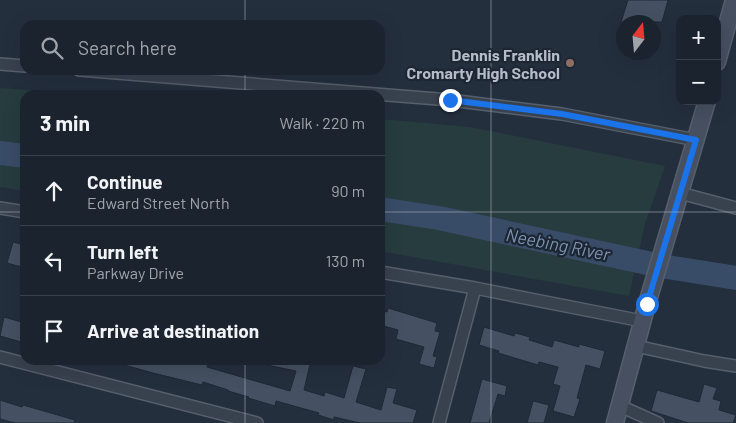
<!DOCTYPE html>
<html lang="en">
<head>
<meta charset="utf-8">
<style>
	:root { --surface:#1b232e; --page:#242b36; --text:#f1f3f6; --muted:#a0a4aa; --line:#39404a }
	body { margin:0; font-family:Barlow,sans-serif; background:var(--page); color:var(--text) }
	.controls { position:absolute; right:15px; top:15px; display:grid; overflow:hidden; border-radius:10px; box-shadow:0 5px 20px #0002 }
	.controls button { width:45px; height:45px; display:grid; place-items:center; padding:0; border:0; border-bottom:1px solid var(--line); background:var(--surface); color:var(--text); font:25px sans-serif }
	.compass { position:absolute; left:616px; top:15px; width:45px; height:45px; border-radius:50%; background:var(--surface); box-shadow:0 5px 20px #0002; rotate:16deg }
	.stop { position:absolute; width:15px; height:15px; margin:-11px; border:4px solid #1a73e8; border-radius:50%; background:#fff }
	.stop.end { background:#1a73e8; border-color:#fff; box-shadow:0 1px 5px #0008 }
	.list { margin:0; padding:0; list-style:none }
	h2 { display:flex; justify-content:space-between; align-items:center; height:65px; margin:0; padding:0 20px; font-size:21px }
	h2 small { font-size:16px; font-weight:400; color:var(--muted) }
	.list li { display:grid; grid-template-columns:32px 1fr auto; gap:15px; align-items:center; box-sizing:border-box; height:70px; padding:0 20px; border-top:1px solid var(--line) }
	.list b { display:block; font-size:19px; white-space:nowrap }
	.list p { margin:0; font-size:16px; white-space:nowrap; color:var(--muted) }
	.list em { font-size:16px; font-style:normal; color:var(--muted) }
	.icon { flex:none; width:28px; height:28px; fill:none; stroke:currentColor; stroke-width:2; stroke-linecap:round; stroke-linejoin:round }
	.map { position:relative; flex:none; width:736px; height:423px; overflow:hidden }
	.search { position:absolute; background:var(--surface); box-shadow:0 5px 20px #0002; left:20px; top:20px; width:365px; height:55px; display:flex; align-items:center; gap:12px; box-sizing:border-box; padding:0 18px; border-radius:15px; color:var(--muted); font-size:19px }
	.panel { position:absolute; background:var(--surface); box-shadow:0 5px 20px #0002; left:20px; top:90px; width:365px; height:275px; border-radius:15px }
	.map>svg:first-child { display:block }
	.green { fill:#263c3f }
	.lines { fill:none; stroke-linecap:round; stroke-linejoin:round }
	.river { stroke:#394c67; stroke-width:24 }
	.building { fill:#455162; stroke:#1f2835 }
	.minor-casing { stroke:#565f6c; stroke-width:14 }
	.secondary-casing { stroke:#565f6c; stroke-width:19 }
	.minor { stroke:#38414e; stroke-width:11 }
	.secondary { stroke:#465061; stroke-width:16 }
	.route { stroke:#1a73e8; stroke-width:6 }
	.grid { fill:none; stroke:#b4bcc9; stroke-width:1; stroke-opacity:0.55 }
	.education-dot { fill:#8d6e63; stroke:#1d2633; stroke-width:2 }
	.labels { text-anchor:middle; dominant-baseline:central; stroke-width:4.5; stroke-linejoin:round; paint-order:stroke }
	.poi-label { font-size:16px; font-weight:bold; fill:#b4bcc9; stroke:#1d2633; text-anchor:end }
	.water-label { font-size:18px; font-style:italic; fill:#7c92b1; stroke:#1d2633 }
</style>
</head>
<body>
<div class="map">
<svg width="736" height="423" viewBox="0 0 736 423">
	<rect width="100%" height="100%" fill="#242f3e"/>
	<!-- green -->
	<path class="green" d="M 0,88 L 91,95 L 25,95 L 25,191 L 0,187 Z
		M 380,119 L 470,127 L 665,166 L 645,224 L 629,296 L 380,251 Z"/>
	<g class="lines">
		<!-- river -->
		<path class="river" d="M 0,153 L 25,156
			M 380,209 L 439,218 L 661,266 L 736,278"/>
	</g>
	<!-- building -->
	<path class="building" d="M 628,0 L 668,0 L 662,22 L 621,22 Z
		M 13,242 L 25,245 L 25,268 L 7,263 Z
		M 388,308 L 437,323 L 435,331 L 440,332 L 433,356 L 437,357 L 434,368 L 419,364 L 424,347 L 396,339 L 398,330 L 380,325 L 380,310 L 387,312 Z
		M 4,317 L 25,323 L 21,342 L 0,336 Z
		M 484,327 L 514,336 L 515,333 L 530,337 L 529,340 L 552,347 L 554,340 L 579,347 L 579,344 L 605,351 L 600,369 L 586,365 L 577,398 L 580,399 L 574,417 L 553,411 L 560,386 L 553,384 L 558,367 L 539,362 L 538,365 L 498,353 L 499,351 L 479,345 Z
		M 117,360 L 205,360 L 205,362 L 208,363 L 207,367 L 290,391 L 296,371 L 267,365 L 267,360 L 311,360 L 304,390 L 324,396 L 325,392 L 344,398 L 353,366 L 366,369 L 356,402 L 381,410 L 387,387 L 397,389 L 393,403 L 417,410 L 413,423 L 360,423 L 334,417 L 334,420 L 318,415 L 319,413 L 276,401 L 275,406 L 248,398 L 249,397 L 228,391 L 228,390 L 203,382 L 202,385 L 153,373 L 117,363 Z
		M 482,379 L 507,386 L 505,396 L 498,394 L 489,423 L 470,423 Z
		M 704,384 L 717,388 L 713,399 L 721,401 L 719,410 L 736,415 L 733,423 L 688,423 L 651,411 L 657,390 L 699,402 Z
		M 0,400 L 22,407 L 23,405 L 75,420 L 74,423 L 15,423 L 0,419 Z
		M 533,401 L 549,405 L 544,423 L 527,423 Z"/>
	<g class="lines">
		<defs>
			<path id="minor" d="M 0,64 L 25,66
				M 79,70 L 450,100 L 562,114 L 696,140
				M 680,193 L 736,208
				M 0,208 L 25,212
				M 380,272 L 475,288 L 642,321
				M 636,346 L 704,361 L 736,366
				M 0,357 L 257,423
				M 620,406 L 658,423
				M 439,423 L 475,288"/>
			<path id="secondary" d="M 717,62 L 734,0
				M 615,423 L 647,304 L 707,101"/>
		</defs>
		<!-- minor casing -->
		<use href="#minor" class="minor-casing"/>
		<!-- secondary casing -->
		<use href="#secondary" class="secondary-casing"/>
		<!-- minor -->
		<use href="#minor" class="minor"/>
		<!-- secondary -->
		<use href="#secondary" class="secondary"/>
	</g>
	<g class="lines">
		<!-- route -->
		<path class="route" d="M 450,100 L 562,114 L 696,140 L 647,304"/>
	</g>
	<!-- grid -->
	<path class="grid" d="M 245,0 L 245,25M 491,0 L 491,423M 245,70 L 245,95M 0,212 L 25,212M 380,212 L 736,212M 245,360 L 245,423"/>
	<!-- markers -->
	<circle class="education-dot" cx="570" cy="63" r="5"/>
	<g class="labels">
		<!-- poi labels -->
		<g class="poi-label">
			<text x="560" y="54">Dennis Franklin<tspan x="560" dy="18">Cromarty High School</tspan></text>
		</g>
		<!-- water labels -->
		<g class="water-label">
			<text transform="translate(558 244) rotate(11)">Neebing River</text>
		</g>
	</g>
</svg>
<div class="controls">
<button>+</button>
<button>−</button>
</div>
<svg class="compass" viewBox="-18 -18 36 36"><path d="M0-13l5 13h-10z" fill="#e53935"/><path d="M0 13l5-13h-10z" fill="#a0a4aa"/></svg>
<div class="stop" style="left:647px;top:304px"></div>
<div class="stop end" style="left:450px;top:100px"></div>
<div class="search"><svg class="icon" aria-label="search" viewBox="0 0 24 24"><circle cx="10" cy="10" r="6"/><path d="M15 15l6 6"/></svg>Search here</div>
<section class="panel">
<h2>3 min<small>Walk · 220 m</small></h2>
<ul class="list">
<li><svg class="icon" aria-label="ahead" viewBox="0 0 24 24"><path d="M12 20V5M6 11l6-6 6 6"/></svg><div><b>Continue</b><p>Edward Street North</p></div><em>90 m</em></li>
<li><svg class="icon" aria-label="left" viewBox="0 0 24 24"><path d="M17 20v-9H6M10 6l-5 5 5 5"/></svg><div><b>Turn left</b><p>Parkway Drive</p></div><em>130 m</em></li>
<li><svg class="icon" aria-label="arrive" viewBox="0 0 24 24"><path d="M6 21V4h12l-3 4 3 4H6"/></svg><div><b>Arrive at destination</b></div></li>
</ul>
</section>
</div>
</body>
</html>
